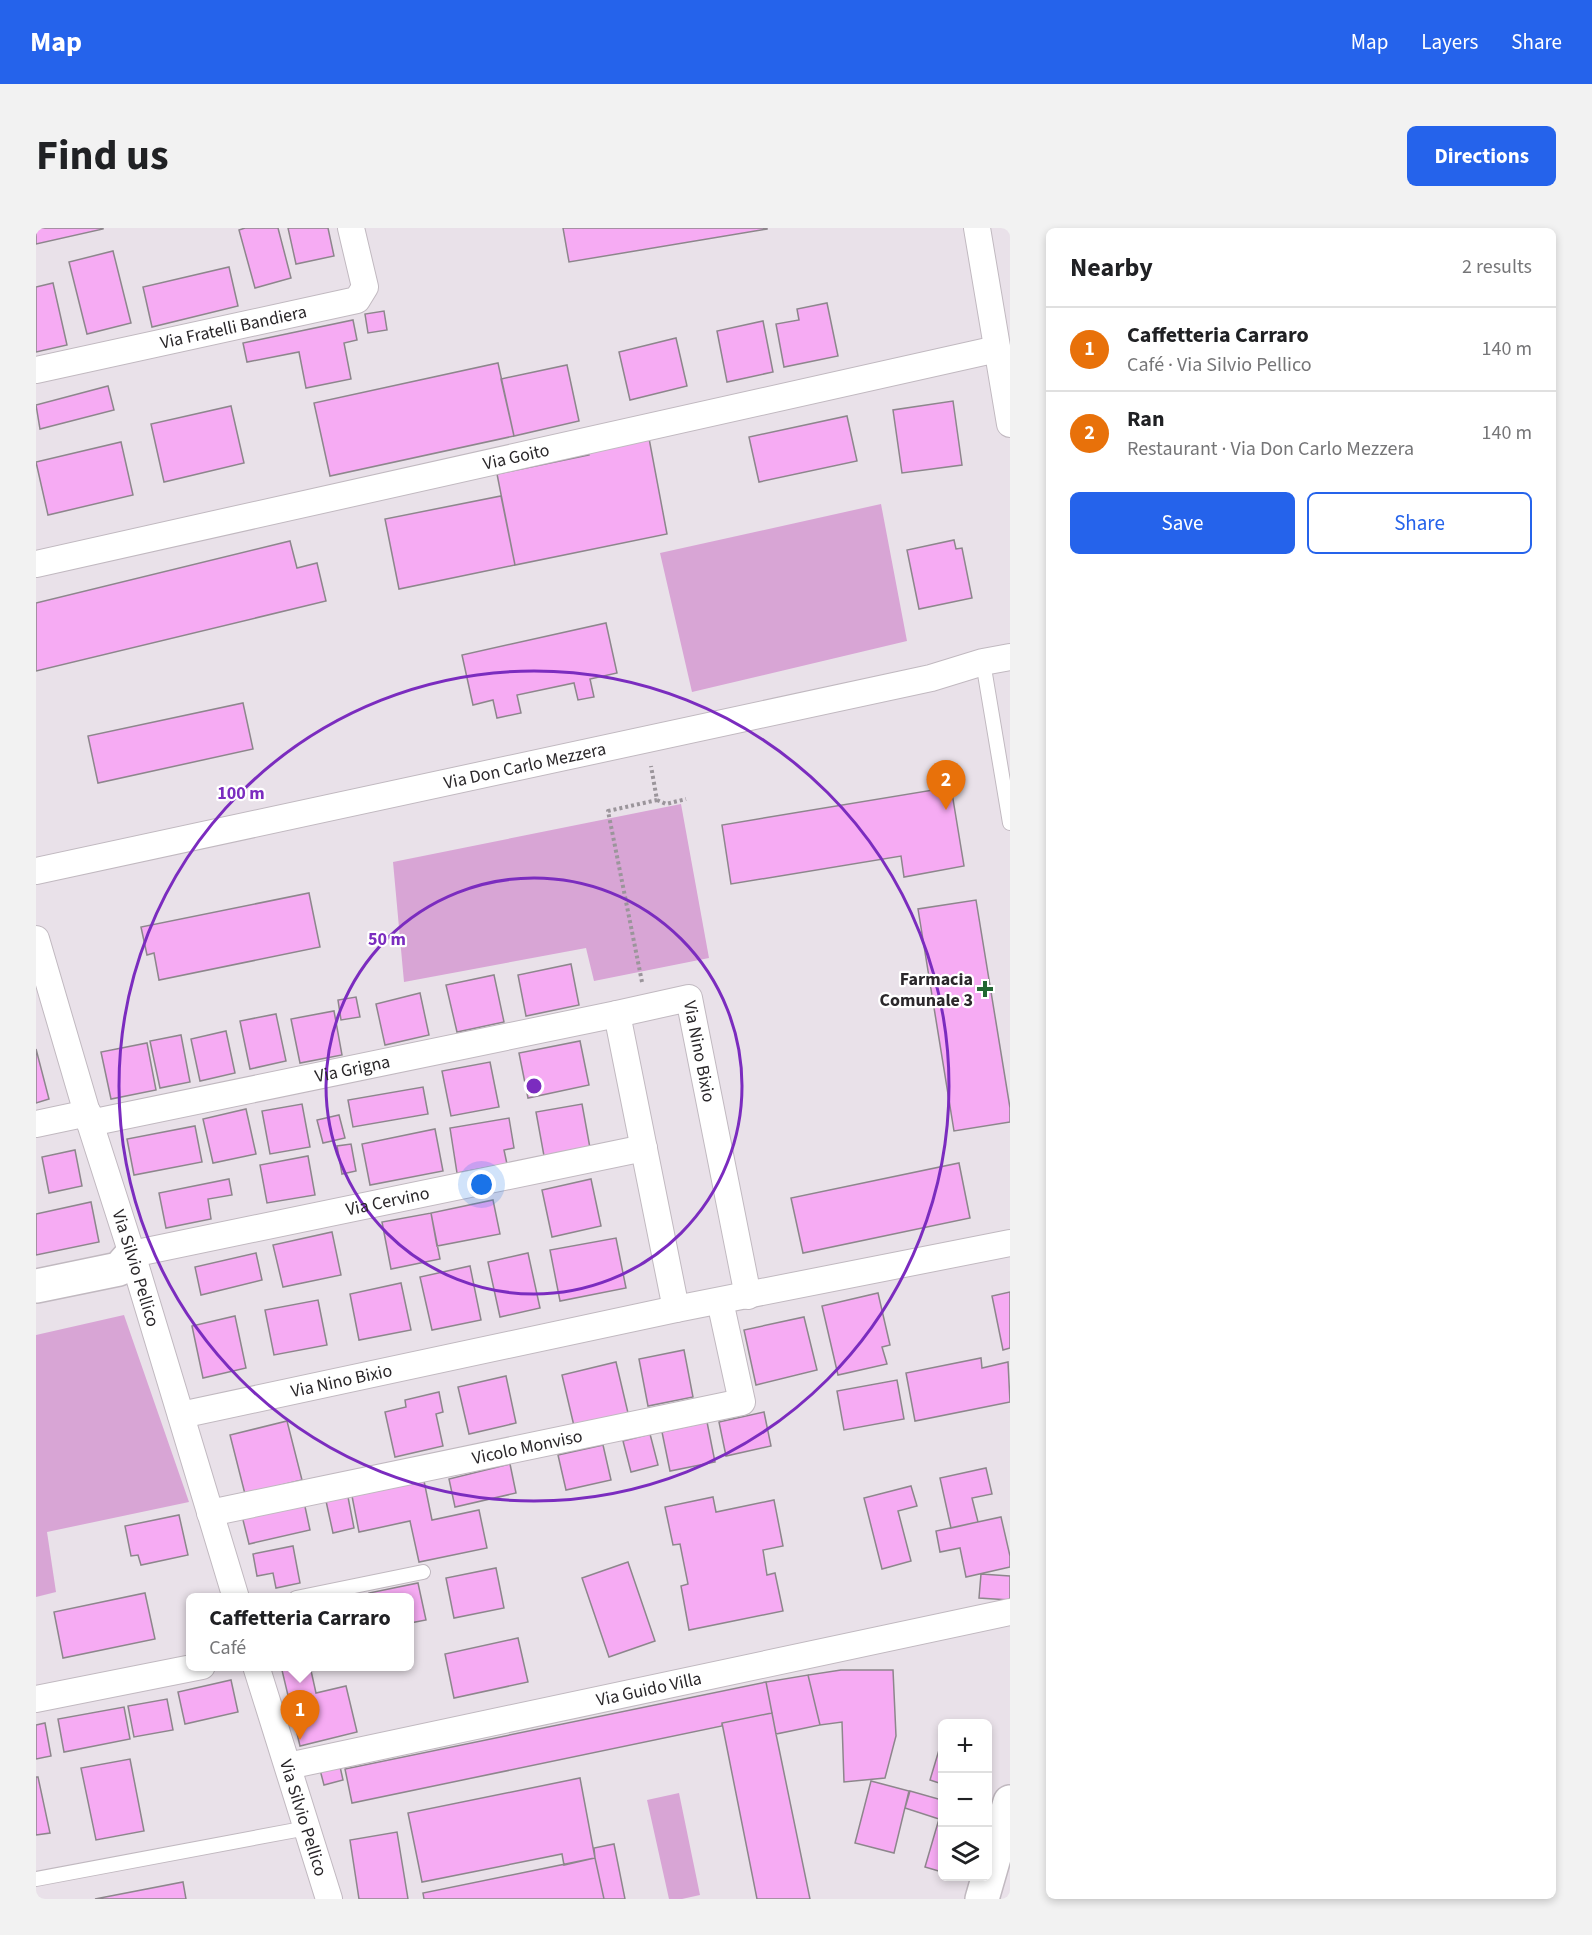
<!DOCTYPE html>
<html lang="en">
<head>
<meta charset="utf-8">
<style>
	:root { --surface:#fff; --page:#f2f2f2; --text:#202124; --muted:#757577; --line:#e0e0e0; --accent:#2563eb }
	body { margin:0; font-family:"Source Sans 3",sans-serif; background:var(--page); color:var(--text) }
	.controls { position:absolute; right:18px; bottom:18px; display:grid; overflow:hidden; border-radius:9px; box-shadow:0 3px 9px #0003 }
	.controls button { width:54px; height:54px; display:grid; place-items:center; padding:0; border:0; border-bottom:2px solid var(--line); background:var(--surface); color:var(--text); font:30px sans-serif }
	.you { position:absolute; left:446px; top:957px; width:21px; height:21px; margin:-15px; border:4px solid #fff; border-radius:50%; background:#1a73e8; box-shadow:0 0 0 9px #1a73e833 }
	.badge { display:grid; place-items:center; width:39px; height:39px; border-radius:50%; background:var(--accent); color:#fff; font-size:20px; font-weight:700 }
	.pin { position:absolute; translate:-50% -50px; filter:drop-shadow(0 2px 3px #0008) }
	.pin::after { content:''; position:absolute; top:32px; width:21px; height:18px; background:inherit; clip-path:polygon(0 0,100% 0,50% 100%) }
	.popup { position:absolute; left:150px; top:1365px; width:228px; height:78px; box-sizing:border-box; display:grid; place-content:center; border-radius:9px; background:var(--surface); filter:drop-shadow(0 2px 4px #0005); font-size:20px; white-space:nowrap; color:var(--muted) }
	.popup b { font-size:22px; color:var(--text) }
	.popup::after { content:''; position:absolute; left:50%; top:100%; margin-left:-12px; border:12px solid transparent; border-top-color:var(--surface) }
	.list { margin:0; padding:0; list-style:none }
	h2 { display:flex; justify-content:space-between; align-items:center; height:78px; margin:0; padding:0 24px; font-size:26px }
	h2 small { font-size:20px; font-weight:400; color:var(--muted) }
	.list li { display:grid; grid-template-columns:39px 1fr auto; gap:18px; align-items:center; box-sizing:border-box; height:84px; padding:0 24px; border-top:2px solid var(--line) }
	.list b { display:block; font-size:22px; white-space:nowrap }
	.list p { margin:0; font-size:20px; white-space:nowrap; color:var(--muted) }
	.list em { font-size:20px; font-style:normal; color:var(--muted) }
	.actions { display:flex; gap:12px; padding:18px 24px }
	.actions a { flex:1; padding:14px 0; border:2px solid var(--accent); border-radius:9px; text-align:center; font-size:21px; color:var(--accent) }
	.actions .main { background:var(--accent); color:#fff }
	.icon { flex:none; width:33px; height:33px; fill:none; stroke:currentColor; stroke-width:2; stroke-linecap:round; stroke-linejoin:round }
	.map { position:relative; flex:none; width:974px; height:1671px; overflow:hidden; border-radius:9px }
	header { display:flex; align-items:center; gap:36px; box-sizing:border-box; height:84px; padding:0 30px; background:var(--accent); color:#fff }
	header strong { font-size:28px }
	nav { display:flex; gap:33px; margin-inline-start:auto; font-size:21px }
	.intro { display:flex; align-items:center; justify-content:space-between; box-sizing:border-box; height:144px; padding:0 36px }
	h1 { margin:0; font-size:42px }
	.button { padding:15px 27px; border-radius:9px; background:var(--accent); color:#fff; font-size:21px; font-weight:700 }
	main { display:flex; gap:36px; padding:0 36px }
	aside { flex:1; background:var(--surface); border-radius:9px; box-shadow:0 3px 9px #0003 }
	.map>svg:first-child { display:block }
	.green { fill:#d8a5d5 }
	.building { fill:#f6abf3; stroke:#8d868c; stroke-width:1.5 }
	.lines { fill:none; stroke-linecap:round; stroke-linejoin:round }
	.service-casing { stroke:#c1b9c0; stroke-width:16 }
	.minor-casing { stroke:#c1b9c0; stroke-width:28 }
	.tertiary-casing { stroke:#c1b9c0; stroke-width:36 }
	.primary-casing { stroke:#c1b9c0; stroke-width:36 }
	.path { stroke:#9b959b; stroke-width:4; stroke-dasharray:3 3; stroke-linecap:butt }
	.service { stroke:#fff; stroke-width:14 }
	.minor { stroke:#fff; stroke-width:26 }
	.tertiary { stroke:#fff; stroke-width:33 }
	.primary { stroke:#fff; stroke-width:33 }
	.ring { fill:none; stroke:#7b2cbf; stroke-width:3 }
	.poi-dot { fill:#226632; stroke:#fff; stroke-width:2 }
	.labels { text-anchor:middle; dominant-baseline:central; stroke-width:4.5; stroke-linejoin:round; paint-order:stroke }
	.street-label { font-size:18px; fill:#2a272a; stroke:#fff }
	.poi-label { font-size:18px; font-weight:bold; fill:#2a272a; stroke:#fff; text-anchor:end }
	.centre { fill:#7b2cbf; stroke:#fff; stroke-width:3 }
	.ring-label { font-size:18px; text-anchor:middle; font-weight:bold; fill:#7b2cbf; stroke:#fff; stroke-width:4.5; stroke-linejoin:round; paint-order:stroke }
</style>
</head>
<body>
<header>
<strong>Map</strong>
<nav><a>Map</a><a>Layers</a><a>Share</a></nav>
</header>
<div class="intro"><h1>Find us</h1><a class="button">Directions</a></div>
<main>
<div class="map">
<svg width="974" height="1671" viewBox="0 0 974 1671">
	<rect width="100%" height="100%" fill="#e9e1e9"/>
	<!-- green -->
	<path class="green" d="M 845,276 L 871,413 L 656,464 L 624,325 Z
		M 645,576 L 673,730 L 558,753 L 550,720 L 368,754 L 357,634 Z
		M 88,1087 L 153,1274 L 11,1304 L 20,1364 L 0,1369 L 0,1107 Z
		M 643,1565 L 664,1667 L 646,1671 L 633,1671 L 611,1572 Z"/>
	<!-- building -->
	<path class="building" d="M 0,0 L 67,0 L 67,1 L 0,16 Z
		M 209,0 L 242,0 L 255,50 L 219,60 L 203,2 Z
		M 252,0 L 292,0 L 298,28 L 260,36 Z
		M 527,0 L 731,0 L 731,1 L 533,34 Z
		M 77,23 L 95,95 L 51,106 L 33,34 Z
		M 193,39 L 202,78 L 116,99 L 107,59 Z
		M 17,55 L 31,117 L 0,124 L 0,59 Z
		M 791,75 L 802,128 L 748,139 L 740,96 L 763,92 L 761,81 Z
		M 348,83 L 351,102 L 332,105 L 329,86 Z
		M 317,92 L 321,112 L 308,115 L 315,151 L 270,160 L 263,124 L 211,134 L 207,115 Z
		M 727,93 L 737,144 L 691,154 L 681,103 Z
		M 640,110 L 651,158 L 594,172 L 583,124 Z
		M 462,135 L 478,208 L 294,248 L 278,175 Z
		M 531,137 L 543,193 L 478,208 L 465,151 Z
		M 72,158 L 78,182 L 4,201 L 0,177 Z
		M 917,173 L 926,237 L 866,245 L 857,182 Z
		M 195,178 L 208,235 L 128,254 L 115,196 Z
		M 811,188 L 821,233 L 723,254 L 713,209 Z
		M 612,205 L 631,306 L 479,337 L 461,246 L 553,227 L 551,219 Z
		M 85,214 L 97,267 L 12,287 L 0,234 Z
		M 465,268 L 479,337 L 363,361 L 349,291 Z
		M 918,312 L 920,321 L 926,320 L 936,370 L 883,381 L 871,322 Z
		M 254,313 L 261,340 L 281,335 L 290,373 L 0,443 L 0,375 Z
		M 570,395 L 581,445 L 554,451 L 558,469 L 542,472 L 538,455 L 481,467 L 485,485 L 461,490 L 457,472 L 437,477 L 426,427 Z
		M 207,475 L 217,521 L 62,555 L 52,508 Z
		M 915,559 L 928,638 L 868,649 L 865,628 L 695,656 L 686,597 Z
		M 273,665 L 284,719 L 123,752 L 118,725 L 111,727 L 105,699 Z
		M 940,672 L 974,880 L 974,894 L 918,903 L 882,681 Z
		M 535,736 L 543,777 L 490,788 L 482,747 Z
		M 458,747 L 468,794 L 421,804 L 410,757 Z
		M 384,765 L 393,807 L 349,817 L 340,776 Z
		M 320,769 L 324,789 L 305,792 L 302,772 Z
		M 298,783 L 306,827 L 264,835 L 255,791 Z
		M 240,786 L 250,833 L 214,841 L 204,793 Z
		M 190,803 L 199,845 L 164,853 L 155,811 Z
		M 145,807 L 154,854 L 124,860 L 114,813 Z
		M 544,813 L 553,857 L 492,870 L 483,825 Z
		M 111,815 L 120,862 L 75,871 L 65,824 Z
		M 0,821 L 13,871 L 0,875 Z
		M 454,834 L 463,879 L 415,888 L 406,843 Z
		M 387,859 L 392,886 L 317,899 L 312,872 Z
		M 266,876 L 274,919 L 234,926 L 226,883 Z
		M 546,876 L 554,920 L 508,928 L 500,884 Z
		M 210,881 L 220,926 L 177,935 L 167,891 Z
		M 303,887 L 309,910 L 287,915 L 281,892 Z
		M 473,890 L 478,920 L 468,922 L 471,936 L 421,945 L 414,900 Z
		M 159,898 L 166,934 L 98,947 L 91,911 Z
		M 399,901 L 407,943 L 334,957 L 326,916 Z
		M 315,916 L 320,943 L 306,946 L 301,918 Z
		M 39,922 L 46,958 L 13,965 L 6,929 Z
		M 272,928 L 279,967 L 231,975 L 224,937 Z
		M 923,935 L 934,990 L 767,1025 L 755,970 Z
		M 193,951 L 196,967 L 172,971 L 175,991 L 130,1000 L 123,965 Z
		M 555,951 L 565,998 L 516,1009 L 506,962 Z
		M 457,972 L 464,1006 L 401,1018 L 395,985 Z
		M 55,974 L 63,1014 L 0,1027 L 0,986 Z
		M 395,985 L 404,1031 L 355,1041 L 346,994 Z
		M 296,1004 L 305,1047 L 247,1059 L 237,1017 Z
		M 580,1010 L 590,1060 L 524,1073 L 514,1022 Z
		M 220,1025 L 226,1052 L 165,1067 L 159,1039 Z
		M 492,1025 L 504,1080 L 464,1089 L 452,1034 Z
		M 434,1038 L 445,1092 L 396,1102 L 384,1049 Z
		M 365,1055 L 375,1102 L 323,1112 L 314,1066 Z
		M 974,1064 L 974,1120 L 967,1122 L 956,1068 Z
		M 842,1065 L 854,1117 L 846,1119 L 851,1136 L 802,1147 L 786,1078 Z
		M 282,1072 L 291,1117 L 238,1127 L 229,1082 Z
		M 199,1088 L 210,1140 L 167,1150 L 156,1098 Z
		M 768,1089 L 781,1142 L 720,1157 L 708,1102 Z
		M 648,1122 L 657,1169 L 612,1178 L 603,1131 Z
		M 945,1130 L 946,1140 L 972,1134 L 974,1174 L 879,1193 L 870,1145 Z
		M 580,1134 L 592,1185 L 538,1198 L 526,1147 Z
		M 470,1148 L 480,1195 L 433,1206 L 422,1159 Z
		M 861,1152 L 868,1191 L 808,1202 L 801,1163 Z
		M 403,1164 L 407,1184 L 400,1186 L 407,1218 L 359,1229 L 349,1184 L 370,1179 L 369,1172 Z
		M 728,1184 L 735,1218 L 690,1228 L 683,1194 Z
		M 251,1193 L 266,1252 L 209,1266 L 194,1207 Z
		M 671,1194 L 679,1234 L 634,1243 L 626,1204 Z
		M 614,1206 L 622,1237 L 595,1244 L 587,1213 Z
		M 567,1217 L 575,1252 L 530,1262 L 522,1227 Z
		M 474,1236 L 480,1265 L 419,1279 L 413,1251 Z
		M 950,1240 L 956,1266 L 936,1270 L 942,1294 L 915,1300 L 904,1250 Z
		M 388,1253 L 396,1292 L 443,1282 L 451,1320 L 383,1334 L 374,1293 L 323,1304 L 316,1268 Z
		M 875,1258 L 881,1278 L 862,1283 L 875,1333 L 846,1341 L 828,1270 Z
		M 312,1269 L 318,1300 L 297,1305 L 290,1273 Z
		M 677,1269 L 680,1284 L 738,1272 L 747,1318 L 727,1322 L 731,1347 L 739,1345 L 747,1383 L 653,1402 L 645,1358 L 652,1356 L 644,1316 L 637,1317 L 629,1279 Z
		M 268,1274 L 274,1302 L 213,1316 L 206,1288 Z
		M 143,1287 L 152,1327 L 105,1337 L 102,1327 L 95,1328 L 89,1298 Z
		M 965,1289 L 974,1328 L 974,1339 L 930,1349 L 924,1320 L 904,1324 L 900,1303 Z
		M 257,1318 L 264,1355 L 240,1360 L 237,1345 L 221,1348 L 217,1326 Z
		M 592,1334 L 619,1413 L 573,1429 L 546,1350 Z
		M 460,1340 L 468,1380 L 418,1390 L 410,1350 Z
		M 945,1346 L 974,1348 L 974,1372 L 943,1370 Z
		M 382,1355 L 390,1392 L 374,1395 L 374,1370 L 334,1370 L 333,1365 Z
		M 109,1365 L 119,1411 L 27,1430 L 18,1384 Z
		M 482,1410 L 492,1454 L 418,1470 L 409,1426 Z
		M 245,1438 L 274,1438 L 280,1465 L 310,1458 L 321,1504 L 264,1518 Z
		M 805,1442 L 857,1442 L 860,1508 L 849,1550 L 808,1554 L 806,1494 L 784,1497 L 772,1447 Z
		M 772,1447 L 784,1497 L 740,1506 L 730,1454 Z
		M 195,1452 L 202,1484 L 149,1496 L 142,1464 Z
		M 730,1454 L 736,1485 L 686,1495 L 686,1498 L 316,1575 L 309,1541 Z
		M 131,1471 L 137,1502 L 98,1509 L 92,1478 Z
		M 88,1479 L 94,1511 L 28,1524 L 22,1491 Z
		M 736,1485 L 740,1506 L 774,1671 L 721,1671 L 686,1495 Z
		M 9,1495 L 15,1528 L 0,1531 L 0,1497 Z
		M 906,1512 L 906,1556 L 894,1552 Z
		M 94,1531 L 108,1603 L 60,1612 L 45,1540 Z
		M 303,1534 L 307,1552 L 288,1557 L 283,1538 Z
		M 0,1549 L 2,1549 L 14,1605 L 0,1607 Z
		M 544,1550 L 559,1630 L 528,1637 L 526,1626 L 386,1654 L 372,1585 Z
		M 835,1553 L 873,1563 L 858,1625 L 819,1615 Z
		M 874,1563 L 906,1572 L 906,1644 L 889,1639 L 903,1591 L 869,1580 Z
		M 361,1604 L 372,1671 L 323,1671 L 314,1612 Z
		M 578,1616 L 589,1671 L 568,1671 L 559,1630 L 558,1620 Z
		M 559,1630 L 568,1671 L 388,1671 L 387,1665 Z
		M 147,1654 L 150,1671 L 59,1671 Z"/>
	<g class="lines">
		<defs>
			<path id="service" d="M 947,434 L 974,595
				M 260,1370 L 387,1344
				M 0,1651 L 271,1600"/>
			<g id="minor">
				<path d="M 941,0 L 974,196"/>
				<path id="s1" d="M 0,142 L 321,72 L 329,59 L 315,0"/>
				<path id="s2" d="M 0,336 L 961,121"/>
				<path id="s3" d="M 0,643 L 895,450 L 947,434 L 974,429"/>
				<path id="s4" d="M 0,711 L 54,895 L 96,1026 L 200,1370"/>
				<path id="s5" d="M 54,895 L 581,786"/>
				<path d="M 0,896 L 52,885"/>
				<path id="s6" d="M 96,1026 L 608,920"/>
				<path id="s7" d="M 640,1081 L 581,786 L 653,770 L 712,1068"/>
				<path id="s8" d="M 145,1187 L 640,1081 L 974,1015"/>
				<path id="s9" d="M 174,1285 L 706,1174 L 684,1073"/>
				<path id="s10" d="M 220,1438 L 293,1671"/>
				<path d="M 0,1471 L 166,1438"/>
				<path id="s11" d="M 252,1538 L 974,1384"/>
			</g>
			<path id="tertiary" d="M 0,1058 L 83,1041 L 96,1026"/>
			<path id="primary" d="M 946,1671 L 974,1574"/>
		</defs>
		<!-- service casing -->
		<use href="#service" class="service-casing"/>
		<!-- minor casing -->
		<use href="#minor" class="minor-casing"/>
		<!-- tertiary casing -->
		<use href="#tertiary" class="tertiary-casing"/>
		<!-- primary casing -->
		<use href="#primary" class="primary-casing"/>
		<!-- path -->
		<path class="path" d="M 621,572 L 630,576 L 650,571
			M 606,754 L 572,583 L 621,572 L 615,538"/>
		<!-- service -->
		<use href="#service" class="service"/>
		<!-- minor -->
		<use href="#minor" class="minor"/>
		<!-- tertiary -->
		<use href="#tertiary" class="tertiary"/>
		<!-- primary -->
		<use href="#primary" class="primary"/>
	</g>
	<!-- distance rings -->
	<g class="ring">
		<circle cx="498" cy="858" r="208"/>
		<circle cx="498" cy="858" r="415"/>
	</g>
	<!-- markers -->
	<path class="poi-dot" d="M946 752h6v6h6v6h-6v6h-6v-6h-6v-6h6z"/>
	<g class="labels">
		<!-- street labels -->
		<g class="street-label">
			<text stroke="none"><textPath href="#s1" startOffset="202">Via Fratelli Bandiera</textPath></text>
			<text stroke="none"><textPath href="#s2" startOffset="492">Via Goito</textPath></text>
			<text stroke="none"><textPath href="#s3" startOffset="500">Via Don Carlo Mezzera</textPath></text>
			<text stroke="none"><textPath href="#s7" startOffset="429">Via Nino Bixio</textPath></text>
			<text stroke="none"><textPath href="#s5" startOffset="268">Via Grigna</textPath></text>
			<text stroke="none"><textPath href="#s6" startOffset="261">Via Cervino</textPath></text>
			<text stroke="none"><textPath href="#s4" startOffset="344">Via Silvio Pellico</textPath></text>
			<text stroke="none"><textPath href="#s8" startOffset="164">Via Nino Bixio</textPath></text>
			<text stroke="none"><textPath href="#s9" startOffset="324">Vicolo Monviso</textPath></text>
			<text stroke="none"><textPath href="#s11" startOffset="369">Via Guido Villa</textPath></text>
			<text stroke="none"><textPath href="#s10" startOffset="159">Via Silvio Pellico</textPath></text>
		</g>
		<!-- poi labels -->
		<g class="poi-label">
			<text x="937" y="751">Farmacia<tspan x="937" dy="21">Comunale 3</tspan></text>
		</g>
	</g>
	<circle cx="498" cy="858" r="9" class="centre"/>
	<g class="ring-label">
		<text x="205" y="571">100 m</text>
		<text x="351" y="717">50 m</text>
	</g>
</svg>
<div class="controls">
<button>+</button>
<button>−</button>
<button><svg class="icon" aria-label="layers" viewBox="0 0 24 24"><path d="M12 4l9 5-9 5-9-5zM3 14l9 5 9-5"/></svg></button>
</div>
<div class="you"></div>
<div class="pin badge" style="left:264px;top:1512px;background:#e8710a">1</div>
<div class="popup"><b>Caffetteria Carraro</b>Café</div>
<div class="pin badge" style="left:910px;top:582px;background:#e8710a">2</div>
</div>
<aside>
<h2>Nearby<small>2 results</small></h2>
<ul class="list">
<li><span class="badge" style="background:#e8710a">1</span><div><b>Caffetteria Carraro</b><p>Café · Via Silvio Pellico</p></div><em>140 m</em></li>
<li><span class="badge" style="background:#e8710a">2</span><div><b>Ran</b><p>Restaurant · Via Don Carlo Mezzera</p></div><em>140 m</em></li>
</ul>
<div class="actions"><a class="main">Save</a><a>Share</a></div>
</aside>
</main>
</body>
</html>
